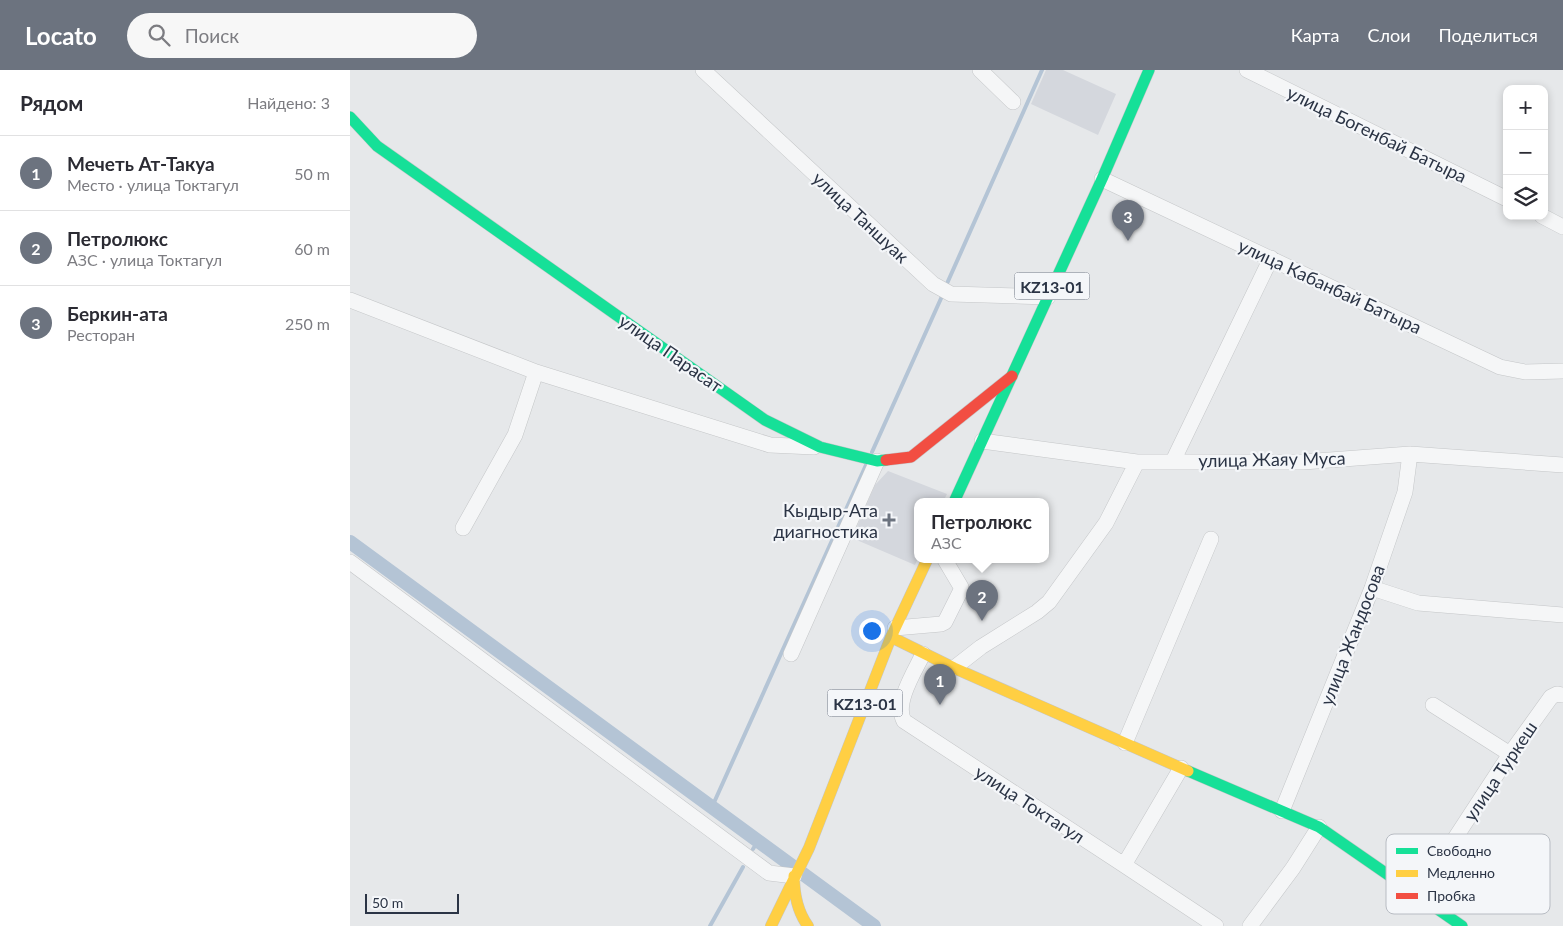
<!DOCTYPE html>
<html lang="ru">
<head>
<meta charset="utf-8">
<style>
	:root { --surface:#fff; --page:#f7f7f7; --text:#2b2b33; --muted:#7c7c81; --line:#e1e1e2; --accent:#6c737f }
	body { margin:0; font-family:Lato,sans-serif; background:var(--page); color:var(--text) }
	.controls { position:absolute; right:15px; top:15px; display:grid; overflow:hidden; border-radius:10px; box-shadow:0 2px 8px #0003 }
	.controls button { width:45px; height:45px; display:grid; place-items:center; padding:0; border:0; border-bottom:1px solid var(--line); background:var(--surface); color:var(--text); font:25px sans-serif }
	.scale { position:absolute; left:15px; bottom:12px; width:94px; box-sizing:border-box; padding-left:5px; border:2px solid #2b3445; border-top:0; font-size:14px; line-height:18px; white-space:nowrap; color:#2b3445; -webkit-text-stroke:4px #f4f6f9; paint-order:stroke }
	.you { position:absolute; left:521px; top:560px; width:18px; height:18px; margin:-12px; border:4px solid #fff; border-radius:50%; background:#1a73e8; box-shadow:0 0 0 8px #1a73e833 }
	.badge { display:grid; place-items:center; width:32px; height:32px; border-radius:50%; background:var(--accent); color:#fff; font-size:16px; font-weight:700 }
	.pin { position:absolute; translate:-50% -41px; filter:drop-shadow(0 1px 2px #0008) }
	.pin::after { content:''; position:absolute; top:26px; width:18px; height:15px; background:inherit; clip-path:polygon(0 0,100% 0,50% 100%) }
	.popup { position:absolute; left:564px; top:428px; width:135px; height:65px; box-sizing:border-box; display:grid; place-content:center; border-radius:10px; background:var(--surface); filter:drop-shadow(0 1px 4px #0005); font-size:16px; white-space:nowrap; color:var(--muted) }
	.popup b { font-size:19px; color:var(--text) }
	.popup::after { content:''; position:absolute; left:50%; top:100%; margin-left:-10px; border:10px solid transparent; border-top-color:var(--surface) }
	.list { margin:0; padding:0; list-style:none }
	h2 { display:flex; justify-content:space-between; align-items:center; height:65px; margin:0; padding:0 20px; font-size:21px }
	h2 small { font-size:16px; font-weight:400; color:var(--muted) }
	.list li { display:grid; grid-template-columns:32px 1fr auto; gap:15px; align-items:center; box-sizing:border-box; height:75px; padding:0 20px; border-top:1px solid var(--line) }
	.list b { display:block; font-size:19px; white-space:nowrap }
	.list p { margin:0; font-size:16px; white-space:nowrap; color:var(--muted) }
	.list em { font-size:16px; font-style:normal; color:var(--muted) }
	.icon { flex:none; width:28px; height:28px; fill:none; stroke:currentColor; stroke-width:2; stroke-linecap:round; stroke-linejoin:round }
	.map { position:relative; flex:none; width:1213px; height:856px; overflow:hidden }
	header { display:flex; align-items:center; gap:30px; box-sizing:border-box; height:70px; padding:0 25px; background:var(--accent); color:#fff }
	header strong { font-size:24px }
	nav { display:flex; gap:28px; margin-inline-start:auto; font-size:18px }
	.search { width:350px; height:45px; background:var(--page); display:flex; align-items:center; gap:12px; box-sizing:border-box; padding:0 18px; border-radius:28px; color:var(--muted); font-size:19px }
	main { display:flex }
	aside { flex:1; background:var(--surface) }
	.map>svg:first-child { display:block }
	.built { fill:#d4d7dd }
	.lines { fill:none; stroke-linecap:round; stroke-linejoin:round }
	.stream { stroke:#b4c4d5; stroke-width:4 }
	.canal { stroke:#b4c4d5; stroke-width:14 }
	.street-casing { stroke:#c4c6c8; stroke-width:16 }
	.fast-casing { stroke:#c4c6c8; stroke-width:12 }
	.slow-casing { stroke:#c4c6c8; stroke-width:12 }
	.jam-casing { stroke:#c4c6c8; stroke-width:12 }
	.street { stroke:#f5f6f7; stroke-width:15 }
	.fast { stroke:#16e098; stroke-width:11 }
	.slow { stroke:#ffcf43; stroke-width:11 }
	.jam { stroke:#f24e42; stroke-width:11 }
	.poi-dot { fill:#6c737f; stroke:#f4f6f9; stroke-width:2 }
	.labels { text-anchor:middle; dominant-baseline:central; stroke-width:4.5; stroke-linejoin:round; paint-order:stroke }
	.shield { fill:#f4f6f9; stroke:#676e7b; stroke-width:1 }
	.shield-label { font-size:16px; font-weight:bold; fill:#2b3445 }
	.street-label { font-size:18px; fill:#2b3445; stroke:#f4f6f9 }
	.poi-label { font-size:18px; fill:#2b3445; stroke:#f4f6f9; text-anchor:end }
	.key { fill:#f4f6f9; stroke:#b8bcc3; stroke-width:1 }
	.key-label { font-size:14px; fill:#2b3445 }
</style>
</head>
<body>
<header>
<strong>Locato</strong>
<div class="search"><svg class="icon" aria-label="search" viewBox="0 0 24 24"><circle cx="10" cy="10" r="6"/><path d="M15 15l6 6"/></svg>Поиск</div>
<nav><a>Карта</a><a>Слои</a><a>Поделиться</a></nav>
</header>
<main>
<aside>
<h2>Рядом<small>Найдено: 3</small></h2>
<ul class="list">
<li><span class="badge">1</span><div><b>Мечеть Ат-Такуа</b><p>Место · улица Токтагул</p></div><em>50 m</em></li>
<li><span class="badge">2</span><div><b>Петролюкс</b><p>АЗС · улица Токтагул</p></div><em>60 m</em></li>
<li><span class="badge">3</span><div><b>Беркин-ата</b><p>Ресторан</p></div><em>250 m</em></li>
</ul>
</aside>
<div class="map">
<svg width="1213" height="856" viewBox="0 0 1213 856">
	<rect width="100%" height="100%" fill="#e6e8ea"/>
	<!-- built -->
	<path class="built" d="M 696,0 L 713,0 L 766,24 L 748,65 L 681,34 Z
		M 538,401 L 597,424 L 593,432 L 568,432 L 568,488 L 565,495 L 502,468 L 525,415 Z"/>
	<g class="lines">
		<!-- stream -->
		<path class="stream" d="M 595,218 L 692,0
			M 522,382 L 593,224
			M 362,737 L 516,395
			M 403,779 L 408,771
			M 360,856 L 393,797"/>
		<!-- canal -->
		<path class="canal" d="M 0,472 L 524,856"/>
		<defs>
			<path id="street" d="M 353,0 L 583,214 L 601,224 L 698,227
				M 630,0 L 663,32
				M 897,0 L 1157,129
				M 752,109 L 1150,297 L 1175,302 L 1213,301
				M 1192,146 L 1213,157
				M 0,230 L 186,302 L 420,375 L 464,377
				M 632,371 L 787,392 L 953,392 L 1060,384 L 1213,395
				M 823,391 L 921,188
				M 113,458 L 165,365 L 186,302
				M 0,492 L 419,803 L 444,806
				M 1022,518 L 1068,533 L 1213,545
				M 545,558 L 591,554 L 595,552 L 611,520 L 611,517 L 595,490
				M 441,584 L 527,391
				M 573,584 C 565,601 544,633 554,651 L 774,795 L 831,698
				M 604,598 L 631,577 L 687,542 L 699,532 L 756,453 L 787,392
				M 1083,635 L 1160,684
				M 775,673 L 861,469
				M 932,741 L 1022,518 L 1055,422 L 1060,384
				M 774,795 L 866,856
				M 1068,825 L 1160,684 L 1201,627 L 1207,624 L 1213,625
				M 900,856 L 943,798 L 969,757"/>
			<path id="fast" d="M 0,47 L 27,76 L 415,350 L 470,377 L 527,391 L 536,390
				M 604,432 L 752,109 L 799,0
				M 838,701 L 969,757 L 1112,856"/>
			<path id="slow" d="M 541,567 L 604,598 L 838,701
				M 444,806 C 444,824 447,841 458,856
				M 421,856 L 459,778 L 541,567 L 577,490"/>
			<path id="jam" d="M 536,390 L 561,387 L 662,306"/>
		</defs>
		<!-- street casing -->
		<use href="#street" class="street-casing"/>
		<!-- fast casing -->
		<use href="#fast" class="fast-casing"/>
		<!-- slow casing -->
		<use href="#slow" class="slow-casing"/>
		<!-- jam casing -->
		<use href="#jam" class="jam-casing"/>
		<!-- street -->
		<use href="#street" class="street"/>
		<!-- fast -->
		<use href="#fast" class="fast"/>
		<!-- slow -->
		<use href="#slow" class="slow"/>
		<!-- jam -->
		<use href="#jam" class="jam"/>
	</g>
	<!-- markers -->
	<path class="poi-dot" d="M536.5 442.5h5v5h5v5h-5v5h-5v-5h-5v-5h5z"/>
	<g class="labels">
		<!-- shield labels -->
		<g class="shield">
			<rect x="664.5" y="202.5" width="75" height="27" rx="4"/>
			<rect x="477.5" y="619.5" width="75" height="27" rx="4"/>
		</g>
		<g class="shield-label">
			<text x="702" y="216">KZ13-01</text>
			<text x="515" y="633">KZ13-01</text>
		</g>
		<!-- street labels -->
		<g class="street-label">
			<text transform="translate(1027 64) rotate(26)">улица Богенбай Батыра</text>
			<text transform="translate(511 147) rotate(43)">улица Таншуак</text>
			<text transform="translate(980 216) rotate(25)">улица Кабанбай Батыра</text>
			<text transform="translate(321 283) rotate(35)">улица Парасат</text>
			<text transform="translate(922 389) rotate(-1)">улица Жаяу Муса</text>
			<text transform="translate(1002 565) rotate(-69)">улица Жандосова</text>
			<text transform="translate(1150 701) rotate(-56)">улица Туркеш</text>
			<text transform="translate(680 734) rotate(33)">улица Токтагул</text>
		</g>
		<!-- poi labels -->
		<g class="poi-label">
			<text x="528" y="440">Кыдыр-Ата<tspan x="528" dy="21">диагностика</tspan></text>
		</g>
	</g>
	<!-- legend -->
	<rect x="1036" y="764" width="164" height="80" rx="8" class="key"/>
	<rect x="1046" y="778" width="22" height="6" fill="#16e098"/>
	<rect x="1046" y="800" width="22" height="7" fill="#ffcf43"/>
	<rect x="1046" y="823" width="22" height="6" fill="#f24e42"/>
	<g class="key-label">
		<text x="1077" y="786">Свободно</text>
		<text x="1077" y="808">Медленно</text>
		<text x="1077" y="831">Пробка</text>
	</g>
</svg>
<div class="controls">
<button>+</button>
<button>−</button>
<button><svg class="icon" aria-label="layers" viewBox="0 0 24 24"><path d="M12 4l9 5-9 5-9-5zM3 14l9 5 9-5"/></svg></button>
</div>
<div class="scale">50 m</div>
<div class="you"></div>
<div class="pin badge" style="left:590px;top:635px">1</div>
<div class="pin badge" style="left:632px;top:551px">2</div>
<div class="popup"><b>Петролюкс</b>АЗС</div>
<div class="pin badge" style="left:778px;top:171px">3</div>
</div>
</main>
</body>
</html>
